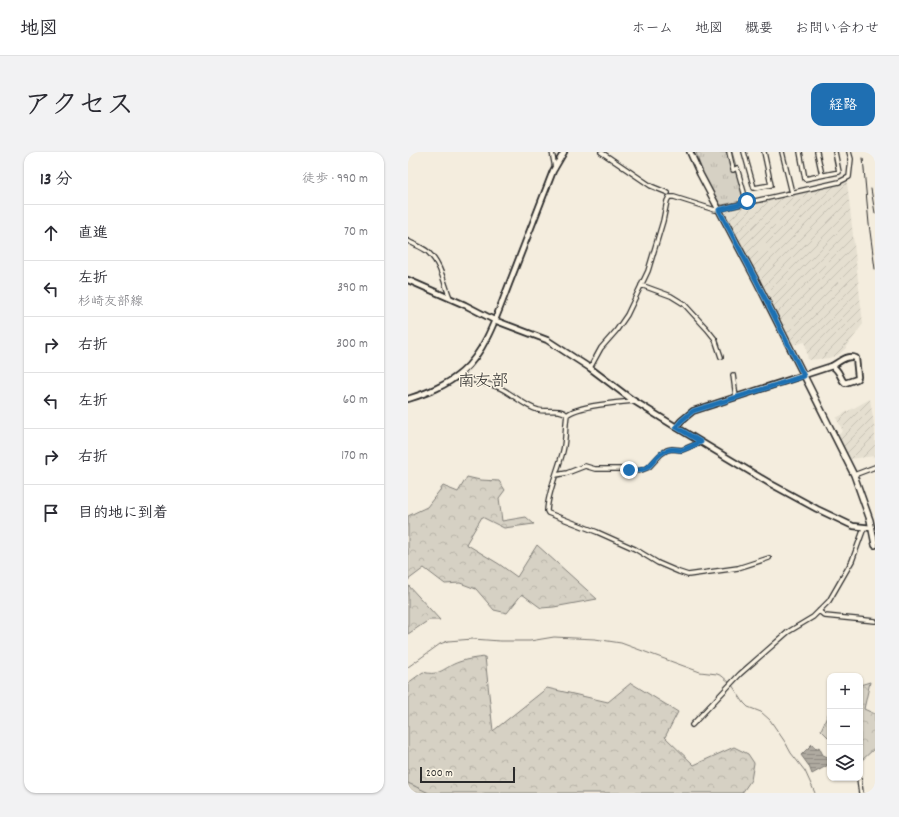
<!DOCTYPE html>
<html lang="ja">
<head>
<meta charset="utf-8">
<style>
	:root { --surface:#fff; --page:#f2f2f3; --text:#2b2b33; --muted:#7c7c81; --line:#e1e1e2; --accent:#1f6fb2 }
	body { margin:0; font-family:Dekko,"Klee One",sans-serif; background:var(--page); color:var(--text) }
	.controls { position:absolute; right:12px; bottom:12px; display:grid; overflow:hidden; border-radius:8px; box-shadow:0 1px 3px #0004 }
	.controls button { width:36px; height:36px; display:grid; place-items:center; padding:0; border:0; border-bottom:1px solid var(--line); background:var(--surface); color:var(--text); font:20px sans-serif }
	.scale { position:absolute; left:12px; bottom:10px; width:95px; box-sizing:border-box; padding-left:4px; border:2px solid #2b2b2b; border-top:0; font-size:11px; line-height:14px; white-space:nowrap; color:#2b2b2b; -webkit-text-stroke:3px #fcf5e5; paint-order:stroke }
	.stop { position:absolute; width:12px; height:12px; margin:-9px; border:3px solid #1f6fb2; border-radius:50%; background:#fff }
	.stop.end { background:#1f6fb2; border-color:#fff; box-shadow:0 1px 4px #0008 }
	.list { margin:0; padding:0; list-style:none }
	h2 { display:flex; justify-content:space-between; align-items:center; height:52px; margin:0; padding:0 16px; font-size:17px }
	h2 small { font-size:13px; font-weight:400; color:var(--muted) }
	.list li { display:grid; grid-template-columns:26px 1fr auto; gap:12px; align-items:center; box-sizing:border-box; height:56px; padding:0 16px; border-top:1px solid var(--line) }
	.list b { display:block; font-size:15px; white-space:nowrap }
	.list p { margin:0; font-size:13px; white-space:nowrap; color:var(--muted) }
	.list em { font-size:13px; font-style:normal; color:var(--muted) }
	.icon { flex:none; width:22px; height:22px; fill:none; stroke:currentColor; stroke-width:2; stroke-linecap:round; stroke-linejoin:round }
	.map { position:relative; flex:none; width:467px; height:641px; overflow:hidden; border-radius:12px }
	header { display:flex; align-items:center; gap:24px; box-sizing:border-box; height:56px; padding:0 20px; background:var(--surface); border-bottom:1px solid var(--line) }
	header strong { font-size:19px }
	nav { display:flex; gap:22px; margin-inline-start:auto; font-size:14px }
	.intro { display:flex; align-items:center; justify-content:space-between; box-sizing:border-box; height:96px; padding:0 24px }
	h1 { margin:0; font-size:28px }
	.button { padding:10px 18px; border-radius:12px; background:var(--accent); color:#fff; font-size:14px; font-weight:700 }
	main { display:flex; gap:24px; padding:0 24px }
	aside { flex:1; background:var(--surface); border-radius:12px; box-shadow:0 1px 3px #0004 }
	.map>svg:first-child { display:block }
	.industrial { fill:url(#industrial-furrows) }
	.forest { fill:url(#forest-crowns); stroke:#807e78 }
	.park { fill:url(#park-tufts); stroke:#807e78 }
	.water { fill:url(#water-rules); stroke:#7a7771 }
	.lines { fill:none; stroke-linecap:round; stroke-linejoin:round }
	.stream { stroke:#7a7771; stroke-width:1 }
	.minor-casing { stroke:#2b2b2b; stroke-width:6 }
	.tertiary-casing { stroke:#2b2b2b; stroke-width:8 }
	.secondary-casing { stroke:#2b2b2b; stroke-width:8 }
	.minor { stroke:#fcf5e5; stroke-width:3.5 }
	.tertiary { stroke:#fcf5e5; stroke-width:4.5 }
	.secondary { stroke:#fcf5e5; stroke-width:5 }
	.rail { stroke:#2b2b2b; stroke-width:1 }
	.route { stroke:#1f6fb2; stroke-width:5 }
	.labels { text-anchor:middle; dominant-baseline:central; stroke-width:3; stroke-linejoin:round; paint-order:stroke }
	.quarter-label { font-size:17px; fill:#2b2b2b; stroke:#fcf5e5 }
</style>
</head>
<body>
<header>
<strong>地図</strong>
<nav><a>ホーム</a><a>地図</a><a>概要</a><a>お問い合わせ</a></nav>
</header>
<div class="intro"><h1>アクセス</h1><a class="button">経路</a></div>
<main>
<aside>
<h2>13 分<small>徒歩 · 990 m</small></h2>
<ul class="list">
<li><svg class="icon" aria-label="ahead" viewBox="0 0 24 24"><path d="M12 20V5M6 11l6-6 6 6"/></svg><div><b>直進</b></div><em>70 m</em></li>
<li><svg class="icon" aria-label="left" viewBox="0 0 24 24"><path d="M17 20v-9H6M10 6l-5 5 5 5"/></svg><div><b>左折</b><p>杉崎友部線</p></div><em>390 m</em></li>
<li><svg class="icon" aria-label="right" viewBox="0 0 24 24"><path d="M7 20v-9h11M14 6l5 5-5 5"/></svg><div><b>右折</b></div><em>300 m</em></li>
<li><svg class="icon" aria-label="left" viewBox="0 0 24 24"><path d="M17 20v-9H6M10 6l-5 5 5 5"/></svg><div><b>左折</b></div><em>60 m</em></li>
<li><svg class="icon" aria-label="right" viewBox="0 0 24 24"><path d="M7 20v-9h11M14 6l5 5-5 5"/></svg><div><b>右折</b></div><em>170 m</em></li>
<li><svg class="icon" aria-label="arrive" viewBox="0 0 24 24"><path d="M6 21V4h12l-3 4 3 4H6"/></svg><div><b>目的地に到着</b></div></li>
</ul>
</aside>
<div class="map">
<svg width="467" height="641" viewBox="0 0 467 641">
	<defs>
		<pattern id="industrial-furrows" width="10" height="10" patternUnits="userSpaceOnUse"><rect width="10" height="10" fill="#e5dfd0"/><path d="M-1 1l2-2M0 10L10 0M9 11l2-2" fill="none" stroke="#c5c0b3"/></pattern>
		<pattern id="forest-crowns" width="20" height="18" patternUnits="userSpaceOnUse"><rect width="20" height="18" fill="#d6d1c4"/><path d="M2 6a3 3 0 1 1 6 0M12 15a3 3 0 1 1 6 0" fill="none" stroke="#b8b4a9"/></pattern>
		<pattern id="park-tufts" width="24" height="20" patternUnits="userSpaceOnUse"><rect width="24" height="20" fill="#d6d1c4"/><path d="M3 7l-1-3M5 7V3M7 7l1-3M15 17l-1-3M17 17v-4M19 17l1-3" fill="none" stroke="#b8b4a9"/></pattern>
		<pattern id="water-rules" width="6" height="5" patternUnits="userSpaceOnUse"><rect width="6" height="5" fill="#afaaa0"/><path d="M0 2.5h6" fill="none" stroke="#8f8b83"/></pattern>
	</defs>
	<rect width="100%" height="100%" fill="#f4edde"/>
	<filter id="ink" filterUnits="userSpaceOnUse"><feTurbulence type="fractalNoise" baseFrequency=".025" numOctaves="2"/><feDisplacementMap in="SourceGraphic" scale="8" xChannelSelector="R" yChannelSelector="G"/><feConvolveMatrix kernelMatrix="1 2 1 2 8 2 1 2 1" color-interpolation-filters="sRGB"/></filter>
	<g filter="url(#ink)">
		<!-- industrial -->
		<path class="industrial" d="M 439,30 L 455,172 L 437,197 L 430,203 L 421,206 L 400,208 L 397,190 L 384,193 L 354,131 L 314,60 L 316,57 Z
			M 462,247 L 467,278 L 467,304 L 441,307 L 430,283 L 435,279 L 428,266 Z"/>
		<!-- forest -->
		<path class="forest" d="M 59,325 L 72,328 L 91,329 L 97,338 L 91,346 L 94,369 L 118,365 L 126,372 L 96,376 L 74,365 L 58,392 L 91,412 L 109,425 L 129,393 L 189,447 L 146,455 L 133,456 L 114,442 L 99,461 L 86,458 L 68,437 L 52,431 L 37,432 L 16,416 L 0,428 L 0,364 L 19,355 L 35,334 L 50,340 Z
			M 0,433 L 32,468 L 21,468 L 0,482 Z
			M 77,505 L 85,579 L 139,536 L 200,550 L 223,531 L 270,560 L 257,585 L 286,613 L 326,595 L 340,602 L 346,611 L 343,628 L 334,641 L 0,641 L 0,531 L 15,520 C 32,525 36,515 51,510 C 59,507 68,506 77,505 Z
			M 462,530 L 456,557 L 467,562 L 467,596 L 452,610 L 452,533 Z
			M 422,558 L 422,587 L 413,578 Z"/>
		<!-- park -->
		<path class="park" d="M 288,0 L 324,0 L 338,48 L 314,53 C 303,48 291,12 288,0 Z
			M 0,631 L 21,641 L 0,641 Z"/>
		<!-- water -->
		<path class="water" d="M 404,592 L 408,597 L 411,595 L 415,603 L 422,606 L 422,612 L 404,622 L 401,614 L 393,603 Z"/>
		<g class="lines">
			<!-- stream -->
			<path class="stream" d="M 0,515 L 32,492 L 40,489 L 65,487 L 92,489 L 122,489 L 146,485 L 187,487 L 213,491 L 292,520 L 309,522 L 314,524 L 322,531
				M 324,533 L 336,551 L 340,555 L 353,560 L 362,568 L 377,590 L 383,601 L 397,619 L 407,641"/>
			<defs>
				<path id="minor" d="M 144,0 L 147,16
					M 193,0 L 243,34 L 260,41
					M 321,0 L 325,18 L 329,16 L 339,51
					M 336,0 L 346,36 L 363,33 L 356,0
					M 374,0 L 384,41
					M 392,0 L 397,27 L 431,20 L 427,0
					M 409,0 L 414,23
					M 0,89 C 7,93 14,95 20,100 C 33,112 36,131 42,146
					M 233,133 L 263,144 L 276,152 L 299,177 L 307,187 L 313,205
					M 182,216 L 193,196 L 208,179 L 219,163 L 240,119 L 255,69 L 259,49 L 261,45 L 266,45 L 307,58 L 431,30 L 441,25 L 443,7 L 441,0
					M 51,223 C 64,230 78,230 92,236 C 105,242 116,254 130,258 C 139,261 152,255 159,263
					M 325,223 L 328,245
					M 226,249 C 212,250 168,254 159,263 C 157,275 158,287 155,299 C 150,319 140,339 139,359 L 140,361 L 189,380 L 227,397 L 250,411 L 271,420 L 280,423 L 330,416 L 361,406
					M 148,323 L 159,321 L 177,314 L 187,317 L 221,317 L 231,319 L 241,315 L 253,302 L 259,298 L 264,297 L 274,298 L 293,290
					M 446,323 L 467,315
					M 411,459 L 417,464 L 467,469
					M 284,573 L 332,522 L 380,480 L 405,465 L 421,449 L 444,409 L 456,376
					M 451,626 L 453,641"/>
				<path id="tertiary" d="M 0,128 L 57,153 L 86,168 L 139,188 L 182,216 L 223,247 L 268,275 L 363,332 L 409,357 L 445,374 L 464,376
					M 0,247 C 19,241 38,234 54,220 C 79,198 91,157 103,127 C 117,91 131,55 145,19 L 156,0
					M 268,275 L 273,269 L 285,259 L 424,214 C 431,210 440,202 448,206 L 450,225 L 449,227 L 437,231 C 431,226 433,219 424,214"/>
				<path id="secondary" d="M 282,0 L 292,22 L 348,128 L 446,323 L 462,368 L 467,393"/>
			</defs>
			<!-- minor casing -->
			<use href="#minor" class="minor-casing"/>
			<!-- tertiary casing -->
			<use href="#tertiary" class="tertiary-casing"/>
			<!-- secondary casing -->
			<use href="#secondary" class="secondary-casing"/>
			<!-- minor -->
			<use href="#minor" class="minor"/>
			<!-- tertiary -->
			<use href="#tertiary" class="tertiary"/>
			<!-- secondary -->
			<use href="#secondary" class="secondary"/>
			<!-- rail -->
			<path class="rail" d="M 455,6 L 461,72 L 467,117
				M 463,37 L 467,61"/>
		</g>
	</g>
	<g class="lines" filter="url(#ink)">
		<!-- route -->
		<path class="route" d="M 221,318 C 248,321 242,304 260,298 C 265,296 268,298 273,298 C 280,297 286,292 293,290 L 268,275 L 273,269 L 285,259 L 396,224 L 348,128 L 311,58 L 340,50 L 339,49"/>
	</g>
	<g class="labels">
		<!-- quarter labels -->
		<g class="quarter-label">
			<text x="75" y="231">南友部</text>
		</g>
	</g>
</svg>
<div class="controls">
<button>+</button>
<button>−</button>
<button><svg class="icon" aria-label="layers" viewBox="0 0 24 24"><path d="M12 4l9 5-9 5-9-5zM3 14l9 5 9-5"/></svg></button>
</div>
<div class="scale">200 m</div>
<div class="stop" style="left:339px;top:49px"></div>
<div class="stop end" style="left:221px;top:318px"></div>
</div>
</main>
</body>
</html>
